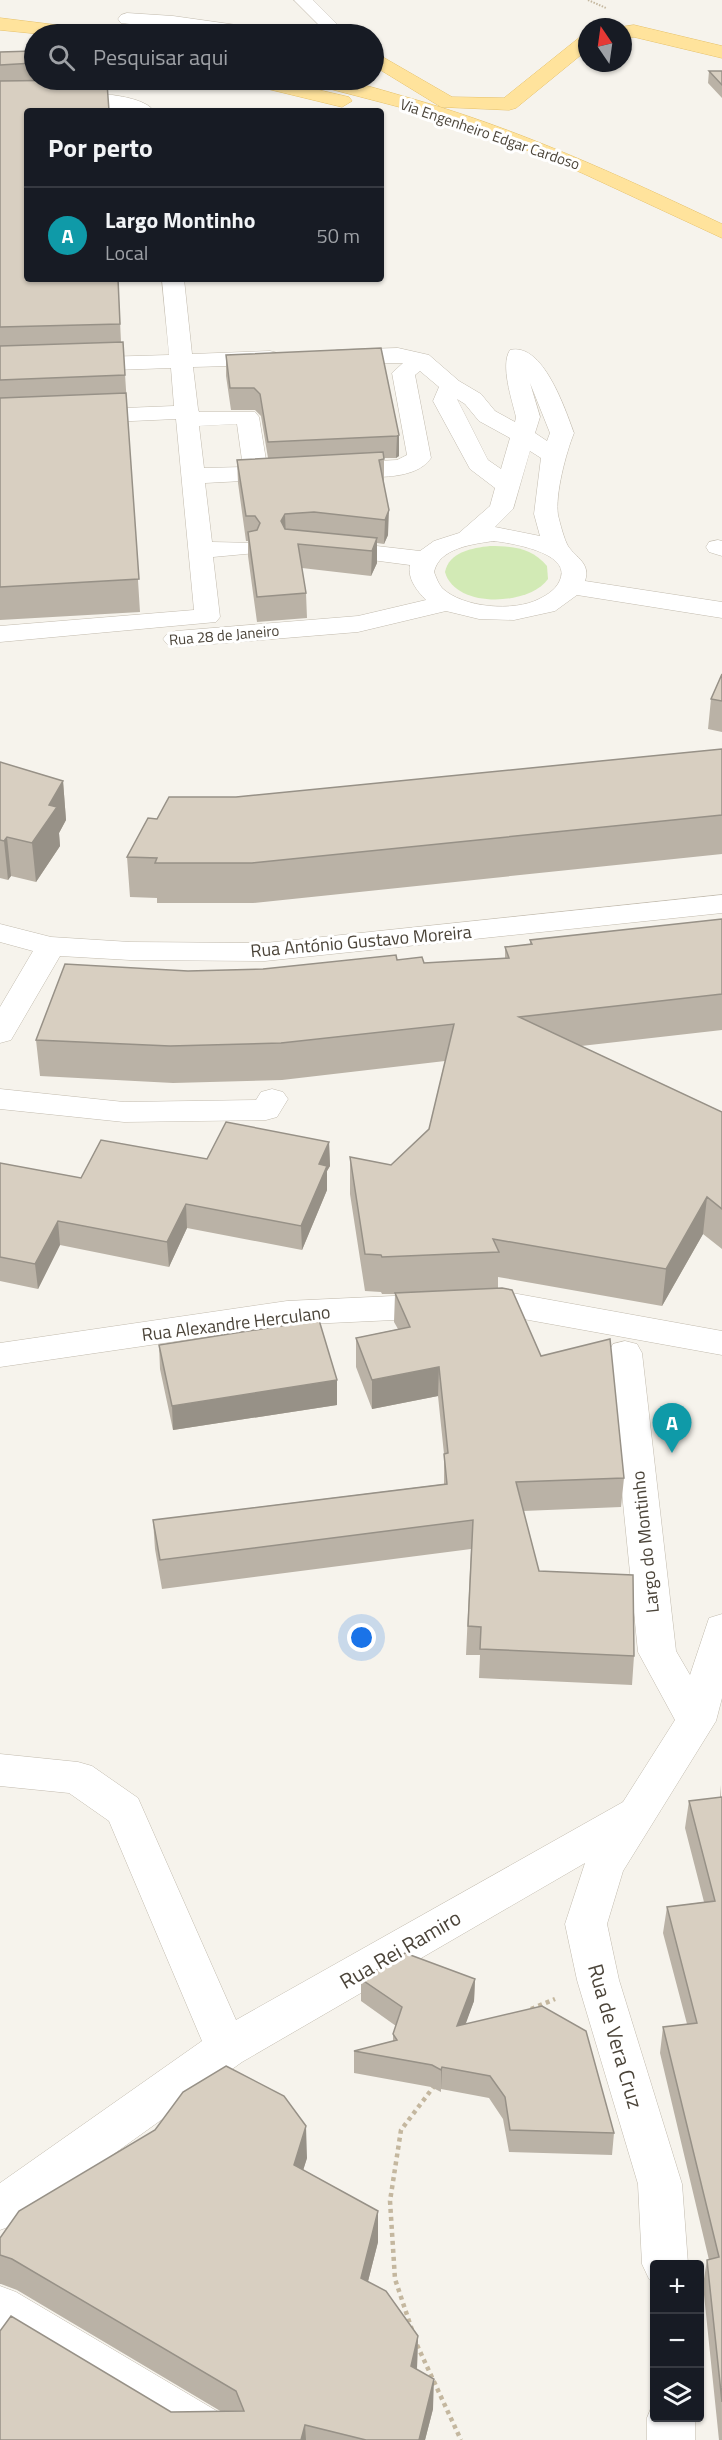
<!DOCTYPE html>
<html lang="pt">
<head>
<meta charset="utf-8">
<style>
	:root { --surface:#171b24; --page:#242831; --text:#f1f3f6; --muted:#9ea1a6; --line:#363941; --accent:#0b8043 }
	body { margin:0; font-family:"Titillium Web",sans-serif; background:var(--page); color:var(--text) }
	.controls { position:absolute; right:18px; bottom:18px; display:grid; overflow:hidden; border-radius:6px; box-shadow:0 2px 4px #0004 }
	.controls button { width:54px; height:54px; display:grid; place-items:center; padding:0; border:0; border-bottom:2px solid var(--line); background:var(--surface); color:var(--text); font:30px sans-serif }
	.compass { position:absolute; left:578px; top:18px; width:54px; height:54px; border-radius:50%; background:var(--surface); box-shadow:0 2px 4px #0004; rotate:347deg }
	.you { position:absolute; left:362px; top:1638px; width:21px; height:21px; margin:-15px; border:4px solid #fff; border-radius:50%; background:#1a73e8; box-shadow:0 0 0 9px #1a73e833 }
	.badge { display:grid; place-items:center; width:39px; height:39px; border-radius:50%; background:var(--accent); color:#fff; font-size:20px; font-weight:700 }
	.pin { position:absolute; translate:-50% -50px; filter:drop-shadow(0 2px 3px #0008) }
	.pin::after { content:''; position:absolute; top:32px; width:21px; height:18px; background:inherit; clip-path:polygon(0 0,100% 0,50% 100%) }
	.list { margin:0; padding:0; list-style:none }
	h2 { display:flex; justify-content:space-between; align-items:center; height:78px; margin:0; padding:0 24px; font-size:26px }
	h2 small { font-size:20px; font-weight:400; color:var(--muted) }
	.list li { display:grid; grid-template-columns:39px 1fr auto; gap:18px; align-items:center; box-sizing:border-box; height:96px; padding:0 24px; border-top:2px solid var(--line) }
	.list b { display:block; font-size:22px; white-space:nowrap }
	.list p { margin:0; font-size:20px; white-space:nowrap; color:var(--muted) }
	.list em { font-size:20px; font-style:normal; color:var(--muted) }
	.icon { flex:none; width:33px; height:33px; fill:none; stroke:currentColor; stroke-width:2; stroke-linecap:round; stroke-linejoin:round }
	.map { position:relative; flex:none; width:722px; height:2440px; overflow:hidden }
	.search { position:absolute; background:var(--surface); box-shadow:0 2px 4px #0004; left:24px; top:24px; width:360px; height:66px; display:flex; align-items:center; gap:15px; box-sizing:border-box; padding:0 21px; border-radius:33px; color:var(--muted); font-size:22px }
	.panel { position:absolute; background:var(--surface); box-shadow:0 2px 4px #0004; left:24px; top:108px; width:360px; height:174px; border-radius:6px }
	.map>svg:first-child { display:block }
	.green { fill:#d2eab5 }
	.lines { fill:none; stroke-linecap:round; stroke-linejoin:round }
	.minor-casing { stroke:#c2bbae; stroke-width:1 }
	.major-casing { stroke:#e6c16a; stroke-width:1 }
	.path-far1 { stroke:#c4b79f; stroke-width:2; stroke-dasharray:1.5 1.5; stroke-linecap:butt }
	.path { stroke:#c4b79f; stroke-width:4.5; stroke-dasharray:4 4; stroke-linecap:butt }
	.minor { fill:#fff; fill-rule:evenodd }
	.major { fill:#ffe39c; fill-rule:evenodd }
	.wall { fill:#bab2a6 }
	.shaded-wall { fill:#979187 }
	.building { fill:#d8cfc1; stroke:#979187; stroke-width:1.5 }
	.labels { text-anchor:middle; dominant-baseline:central; stroke-width:6; stroke-linejoin:round; paint-order:stroke }
	.far-street-label { font-size:15px; fill:#4b4439; stroke:#fff }
	.street-label { font-size:18px; fill:#4b4439; stroke:#fff }
	.near-street-label { font-size:21px; fill:#4b4439; stroke:#fff }
</style>
</head>
<body>
<div class="map">
<svg width="722" height="2440" viewBox="0 0 722 2440">
	<rect width="100%" height="100%" fill="#f6f3ec"/>
	<!-- green -->
	<path class="green" d="M 490,546 C 512,546 532,548 547,566 L 548,579 C 529,606 455,609 445,572 C 449,552 472,548 490,546 Z"/>
	<g class="lines">
		<defs>
			<path id="minor" d="M 294,0 L 313,0 L 347,34 L 328,34 Z
				M 127,13 L 173,16 L 258,28 L 267,34 L 222,34 L 121,23 L 118,19 L 121,15 Z
				M 54,92 C 76,92 141,92 154,111 L 126,111 L 73,104 L 0,107 L 0,95 Z
				M 162,279 L 184,279 L 192,354 L 270,351 L 278,353 L 281,358 L 278,363 L 270,365 L 193,367 L 198,409 L 199,412 L 255,412 L 259,417 L 267,466 L 290,467 L 294,472 L 290,477 L 282,479 L 205,483 L 212,542 L 256,543 L 259,548 L 256,553 L 213,557 L 220,617 L 216,622 L 0,642 L 0,626 L 194,610 L 176,419 L 0,427 L 0,413 L 174,406 L 171,368 L 0,374 L 0,360 L 169,355 ZM 237,424 L 243,467 L 204,468 L 199,426 Z
				M 398,348 L 429,355 L 459,381 L 481,394 L 495,411 L 515,422 L 516,417 C 512,400 500,365 510,350 C 543,342 565,409 574,433 C 566,453 555,494 558,515 C 560,523 564,539 568,546 C 576,558 591,563 585,581 L 722,602 L 722,618 L 577,595 L 555,611 L 514,620 L 479,619 L 446,611 L 358,632 L 176,647 L 167,644 L 163,639 L 167,634 L 176,631 L 358,616 L 426,600 C 417,591 407,578 410,565 L 333,555 L 324,553 L 321,548 L 324,543 L 333,541 L 420,551 L 434,541 L 459,533 L 490,506 L 495,488 L 470,469 L 433,401 L 439,387 L 420,371 L 415,375 L 431,458 C 414,483 365,476 339,477 L 331,475 L 327,470 L 331,465 L 339,463 L 397,460 L 407,455 L 392,373 L 403,363 L 337,364 L 329,362 L 326,357 L 329,352 L 337,350 ZM 530,383 L 550,433 L 547,441 L 535,433 L 540,417 ZM 457,399 L 465,404 L 479,421 L 510,438 L 501,469 L 488,460 ZM 530,451 L 541,458 L 534,514 L 540,536 L 495,527 L 513,509 ZM 494,541 C 510,543 568,552 561,577 C 558,588 549,594 539,599 C 514,612 463,608 442,588 C 438,583 436,577 434,572 C 439,548 473,544 494,541 Z
				M 718,540 L 722,541 L 722,556 L 709,552 L 706,547 L 709,542 Z
				M 722,895 L 722,913 L 265,961 L 130,960 L 60,956 L 11,1040 L 0,1043 L 0,1007 L 33,951 L 0,942 L 0,924 L 51,937 L 130,942 L 265,943 Z
				M 0,1089 L 124,1102 L 256,1100 L 261,1092 L 272,1089 L 283,1092 L 288,1099 L 277,1117 L 266,1120 L 124,1122 L 0,1109 Z
				M 501,1291 L 722,1331 L 722,1355 L 501,1315 L 287,1325 L 0,1367 L 0,1343 L 287,1301 Z
				M 625,1341 L 637,1344 L 642,1353 L 676,1651 L 690,1675 L 709,1618 L 722,1614 L 722,1698 L 716,1721 L 623,1871 L 607,1924 L 619,1980 L 682,2184 L 688,2264 L 654,2264 L 654,2282 L 649,2279 L 642,2264 L 638,2184 L 577,1980 L 565,1924 L 585,1863 L 242,2062 L 16,2224 L 0,2230 L 0,2183 L 202,2041 L 109,1821 L 69,1793 L 0,1786 L 0,1754 L 78,1762 L 92,1766 L 138,1798 L 236,2020 L 623,1802 L 675,1720 L 638,1652 L 608,1353 L 613,1344 Z
				M 0,2286 L 16,2292 L 237,2423 L 244,2440 L 175,2440 L 0,2334 Z
				M 654,2401 L 654,2418 L 695,2418 L 695,2440 L 647,2440 L 647,2418 Z"/>
			<path id="major" d="M 0,18 L 81,28 L 90,34 L 40,34 L 0,30 Z
				M 634,25 L 722,46 L 722,58 L 634,37 L 623,38 L 623,27 L 621,27 Z
				M 587,35 L 587,50 L 516,108 L 509,110 L 441,107 L 374,66 L 374,52 L 452,97 L 504,98 L 580,37 Z
				M 244,80 L 276,80 L 349,97 L 352,101 L 342,107 L 247,84 Z
				M 308,80 C 341,76 374,88 406,97 C 517,128 618,175 722,224 L 722,238 L 582,173 L 502,140 L 407,109 L 311,84 Z"/>
		</defs>
		<!-- minor casing -->
		<use href="#minor" class="minor-casing"/>
		<!-- major casing -->
		<use href="#major" class="major-casing"/>
		<!-- path-far1 -->
		<path class="path-far1" d="M 588,0 L 606,8"/>
		<!-- path -->
		<path class="path" d="M 531,2009 L 555,1999
			M 412,2330 L 395,2279 L 390,2201 L 401,2130 L 435,2085
			M 417,2345 L 461,2440"/>
		<!-- minor -->
		<use href="#minor" class="minor"/>
		<!-- major -->
		<use href="#major" class="major"/>
	</g>
	<!-- wall -->
	<path class="wall" d="M 33,51 L 34,57 L 34,80 L 40,80 L 118,279 L 121,342 L 123,342 L 140,612 L 0,620 L 0,52 Z
		M 709,71 L 722,71 L 722,98 L 708,83 Z
		M 226,355 L 399,435 L 399,456 L 396,458 L 384,458 L 384,483 L 388,535 L 384,544 L 377,543 L 377,563 L 371,576 L 302,568 L 306,593 L 307,618 L 257,622 L 248,556 L 248,541 L 246,541 L 238,483 L 237,460 L 268,458 L 261,416 L 255,410 L 231,410 L 226,376 Z
		M 722,674 L 722,732 L 708,729 L 711,699 Z
		M 722,749 L 722,854 L 253,903 L 157,903 L 157,898 L 130,897 L 127,857 L 157,819 L 236,797 Z
		M 0,762 L 63,781 L 66,820 L 59,833 L 60,846 L 36,882 L 11,876 L 8,880 L 0,878 Z
		M 722,919 L 722,1030 L 581,1046 L 722,1112 L 722,1249 L 703,1234 L 662,1306 L 498,1277 L 498,1288 L 541,1356 L 624,1478 L 621,1507 L 523,1511 L 539,1571 L 634,1656 L 632,1685 L 479,1678 L 480,1655 L 466,1655 L 471,1549 L 162,1589 L 155,1549 L 153,1520 L 444,1484 L 444,1454 L 438,1396 L 372,1409 L 356,1367 L 356,1338 L 398,1329 L 394,1322 L 395,1294 L 382,1294 L 381,1292 L 365,1291 L 350,1194 L 350,1157 L 391,1165 L 429,1129 L 445,1061 L 282,1080 L 173,1083 L 40,1076 L 36,1040 L 188,971 L 263,969 L 397,960 L 424,963 L 505,958 L 505,947 L 530,944 L 530,940 Z
		M 329,1142 L 330,1166 L 327,1171 L 327,1190 L 302,1250 L 187,1228 L 169,1267 L 60,1245 L 38,1289 L 0,1281 L 0,1163 L 81,1178 Z
		M 159,1345 L 337,1380 L 337,1405 L 173,1430 L 160,1369 Z
		M 721,1785 L 722,2440 L 719,2440 L 703,2285 L 707,2260 L 709,2260 L 660,2053 L 663,2027 L 687,2024 L 663,1933 L 667,1907 L 704,1902 L 685,1828 L 689,1801 L 720,1798 Z
		M 361,1979 L 475,1979 L 474,2001 L 465,2024 L 614,2133 L 612,2155 L 509,2152 L 503,2119 L 489,2098 L 441,2089 L 441,2092 L 431,2087 L 354,2073 L 354,2051 L 393,2041 L 393,2034 L 396,2026 L 361,2001 Z
		M 307,2158 L 303,2170 L 378,2211 L 378,2242 L 368,2281 L 418,2336 L 417,2369 L 433,2409 L 425,2440 L 0,2440 L 171,2412 L 222,2412 L 17,2290 L 1,2284 L 0,2284 L 0,2238 Z"/>
	<!-- shaded-wall -->
	<path class="shaded-wall" d="M 399,435 L 399,456 L 396,458 L 397,436 Z
		M 389,510 L 388,535 L 384,544 L 385,520 Z
		M 285,514 L 286,539 L 281,521 Z
		M 377,538 L 377,563 L 371,576 L 372,551 Z
		M 63,781 L 66,820 L 59,833 L 60,846 L 36,882 L 32,843 L 49,805 Z
		M 7,837 L 11,876 L 8,880 L 4,841 Z
		M 329,1142 L 330,1166 L 327,1171 L 327,1190 L 302,1250 L 301,1226 L 319,1164 Z
		M 707,1197 L 703,1234 L 662,1306 L 666,1269 Z
		M 186,1204 L 187,1228 L 169,1267 L 167,1242 Z
		M 58,1221 L 60,1245 L 38,1289 L 35,1264 Z
		M 439,1367 L 438,1396 L 372,1409 L 372,1380 Z
		M 337,1380 L 337,1405 L 173,1430 L 172,1406 Z
		M 475,1979 L 474,2001 L 457,2048 L 457,2026 Z
		M 442,2067 L 441,2089 L 441,2092 L 441,2070 Z
		M 306,2126 L 307,2158 L 295,2196 L 294,2165 Z
		M 378,2211 L 378,2242 L 361,2309 L 361,2278 Z
		M 418,2336 L 417,2367 L 410,2396 L 411,2366 Z
		M 434,2379 L 433,2409 L 425,2440 L 419,2440 Z
		M 305,2425 L 306,2440 L 301,2440 Z"/>
	<!-- building -->
	<path class="building" d="M 33,51 L 34,63 L 0,65 L 0,52 Z
		M 709,71 L 722,71 L 722,85 Z
		M 82,80 L 107,83 L 109,111 L 27,111 L 27,279 L 118,279 L 120,324 L 0,327 L 0,81 Z
		M 123,342 L 125,375 L 0,380 L 0,346 Z
		M 381,348 L 399,435 L 397,436 L 268,442 L 260,394 L 254,388 L 230,388 L 226,355 Z
		M 126,393 L 139,579 L 0,587 L 0,398 Z
		M 383,452 L 384,459 L 379,460 L 389,510 L 385,520 L 314,512 L 285,514 L 281,521 L 285,529 L 377,538 L 372,551 L 298,544 L 306,593 L 257,597 L 248,532 L 257,530 L 260,523 L 255,516 L 246,516 L 237,460 Z
		M 722,674 L 722,701 L 711,699 Z
		M 722,749 L 722,815 L 252,863 L 155,863 L 157,858 L 127,857 L 148,818 L 157,819 L 169,797 L 236,797 Z
		M 0,762 L 63,781 L 49,805 L 57,807 L 32,843 L 7,837 L 4,841 L 0,840 Z
		M 722,919 L 722,994 L 519,1017 L 722,1112 L 722,1209 L 707,1197 L 666,1269 L 493,1239 L 499,1252 L 382,1257 L 381,1255 L 365,1254 L 350,1157 L 391,1165 L 429,1129 L 454,1024 L 281,1043 L 170,1046 L 36,1040 L 65,964 L 188,971 L 263,969 L 396,955 L 397,960 L 422,957 L 424,963 L 509,958 L 505,947 L 532,944 L 530,940 Z
		M 226,1122 L 329,1142 L 319,1164 L 327,1166 L 301,1226 L 186,1204 L 167,1242 L 58,1221 L 35,1264 L 0,1257 L 0,1163 L 81,1178 L 101,1140 L 207,1159 Z
		M 502,1288 L 512,1290 L 541,1356 L 610,1339 L 624,1478 L 516,1482 L 539,1571 L 633,1575 L 634,1656 L 480,1649 L 481,1627 L 468,1626 L 473,1520 L 160,1560 L 153,1520 L 447,1484 L 444,1454 L 448,1453 L 439,1367 L 372,1380 L 356,1338 L 410,1327 L 395,1293 Z
		M 319,1320 L 337,1380 L 172,1406 L 159,1345 Z
		M 722,1797 L 722,2402 L 707,2260 L 719,2257 L 663,2027 L 697,2023 L 667,1907 L 715,1901 L 689,1801 Z
		M 405,1953 L 475,1979 L 457,2026 L 542,2006 L 586,2031 L 614,2133 L 510,2130 L 505,2097 L 490,2076 L 442,2067 L 441,2070 L 432,2065 L 354,2051 L 397,2040 L 393,2034 L 402,2007 L 361,1979 Z
		M 226,2066 L 284,2096 L 306,2126 L 294,2165 L 378,2211 L 361,2278 L 386,2291 L 418,2336 L 411,2366 L 434,2379 L 419,2440 L 366,2440 L 305,2425 L 301,2440 L 0,2440 L 0,2331 L 11,2316 L 171,2412 L 244,2411 L 236,2391 L 12,2259 L 0,2255 L 0,2238 L 19,2211 L 155,2130 L 183,2092 Z"/>
	<g class="labels">
		<!-- far-street labels -->
		<g class="far-street-label">
			<text transform="translate(490 134) rotate(19)">Via Engenheiro Edgar Cardoso</text>
			<text transform="translate(224 635) rotate(-5)">Rua 28 de Janeiro</text>
		</g>
		<!-- street labels -->
		<g class="street-label">
			<text transform="translate(361 941) rotate(-5)">Rua António Gustavo Moreira</text>
			<text transform="translate(236 1323) rotate(-7)">Rua Alexandre Herculano</text>
			<text transform="translate(645 1542) rotate(-96)">Largo do Montinho</text>
		</g>
		<!-- near-street labels -->
		<g class="near-street-label">
			<text transform="translate(400 1949) rotate(-30)">Rua Rei Ramiro</text>
			<text transform="translate(616 2036) rotate(74)">Rua de Vera Cruz</text>
		</g>
	</g>
</svg>
<div class="controls">
<button>+</button>
<button>−</button>
<button><svg class="icon" aria-label="layers" viewBox="0 0 24 24"><path d="M12 4l9 5-9 5-9-5zM3 14l9 5 9-5"/></svg></button>
</div>
<svg class="compass" viewBox="-18 -18 36 36"><path d="M0-13l5 13h-10z" fill="#e53935"/><path d="M0 13l5-13h-10z" fill="#9ea1a6"/></svg>
<div class="you"></div>
<div class="pin badge" style="left:672px;top:1453px;background:#0f9aa8">A</div>
<div class="search"><svg class="icon" aria-label="search" viewBox="0 0 24 24"><circle cx="10" cy="10" r="6"/><path d="M15 15l6 6"/></svg>Pesquisar aqui</div>
<section class="panel">
<h2>Por perto<small></small></h2>
<ul class="list">
<li><span class="badge" style="background:#0f9aa8">A</span><div><b>Largo Montinho</b><p>Local</p></div><em>50 m</em></li>
</ul>
</section>
</div>
</body>
</html>
